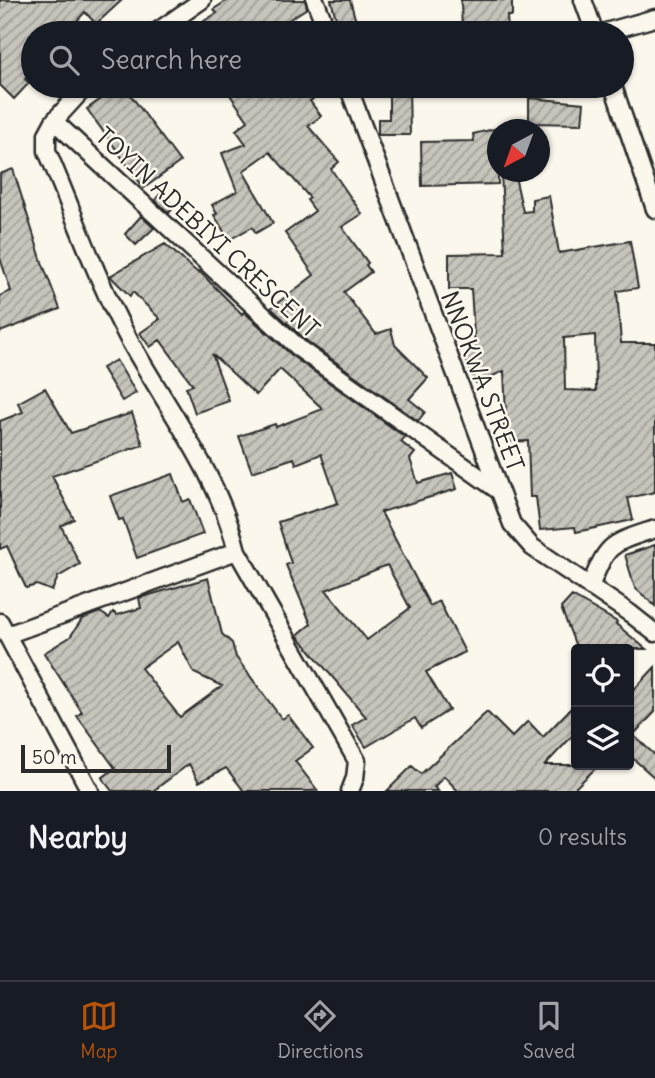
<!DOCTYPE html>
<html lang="en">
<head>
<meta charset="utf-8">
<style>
	:root { --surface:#171b24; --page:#20242c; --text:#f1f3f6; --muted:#9ea1a6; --line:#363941; --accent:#b45309 }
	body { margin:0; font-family:Delius,sans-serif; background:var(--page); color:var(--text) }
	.controls { position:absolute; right:21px; bottom:21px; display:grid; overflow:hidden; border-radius:7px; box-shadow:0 2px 5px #0004 }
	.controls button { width:63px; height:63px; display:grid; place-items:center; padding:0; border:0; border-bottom:2px solid var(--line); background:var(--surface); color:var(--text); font:35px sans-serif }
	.compass { position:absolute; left:487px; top:119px; width:63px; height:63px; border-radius:50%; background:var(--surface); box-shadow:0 2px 5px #0004; rotate:221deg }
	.scale { position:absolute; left:21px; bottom:18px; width:150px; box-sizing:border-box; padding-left:7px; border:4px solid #2b2b2b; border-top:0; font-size:19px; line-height:24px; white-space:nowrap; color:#2b2b2b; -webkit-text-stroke:5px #fbf7ec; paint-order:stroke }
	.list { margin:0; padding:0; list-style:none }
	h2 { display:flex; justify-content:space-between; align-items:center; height:91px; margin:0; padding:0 28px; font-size:30px }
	h2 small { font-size:23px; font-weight:400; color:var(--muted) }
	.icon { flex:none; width:38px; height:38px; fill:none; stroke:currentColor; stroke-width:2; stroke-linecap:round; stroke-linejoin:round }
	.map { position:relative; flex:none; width:655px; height:791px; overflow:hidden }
	.search { position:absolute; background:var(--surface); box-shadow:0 2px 5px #0004; left:21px; right:21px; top:21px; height:77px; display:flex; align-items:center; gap:18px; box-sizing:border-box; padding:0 24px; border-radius:38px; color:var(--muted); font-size:26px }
	.sheet { height:189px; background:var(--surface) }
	nav { display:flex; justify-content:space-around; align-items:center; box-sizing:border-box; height:98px; border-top:2px solid var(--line); background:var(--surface); font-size:19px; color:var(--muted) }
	nav a { display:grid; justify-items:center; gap:4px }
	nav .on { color:var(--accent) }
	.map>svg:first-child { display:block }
	.building { fill:url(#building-hatch); stroke:#2b2b2b; stroke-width:2; fill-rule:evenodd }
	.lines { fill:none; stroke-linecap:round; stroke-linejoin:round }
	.street-casing { stroke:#2b2b2b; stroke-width:21 }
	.street { stroke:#fbf7ec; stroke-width:16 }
	.labels { text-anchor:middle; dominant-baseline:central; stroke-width:5; stroke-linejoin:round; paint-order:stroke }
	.street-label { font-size:24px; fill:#2b2b2b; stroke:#fbf7ec }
</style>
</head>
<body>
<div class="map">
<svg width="655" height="791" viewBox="0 0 655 791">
	<defs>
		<pattern id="building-hatch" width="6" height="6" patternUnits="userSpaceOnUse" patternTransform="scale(1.75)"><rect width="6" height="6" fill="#c7c4bc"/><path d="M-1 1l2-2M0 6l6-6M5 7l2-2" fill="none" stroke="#a29f99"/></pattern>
	</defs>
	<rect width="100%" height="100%" fill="#fbf7ec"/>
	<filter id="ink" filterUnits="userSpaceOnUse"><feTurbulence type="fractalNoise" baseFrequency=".0143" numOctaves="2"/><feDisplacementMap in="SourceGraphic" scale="14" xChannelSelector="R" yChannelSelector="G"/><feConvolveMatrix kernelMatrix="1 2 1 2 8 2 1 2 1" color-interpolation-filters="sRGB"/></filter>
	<g filter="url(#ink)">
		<!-- building -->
		<path class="building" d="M 0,0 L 122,0 L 96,24 L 85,12 L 66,33 L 33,33 L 33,71 L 25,79 L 29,83 L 14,99 L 0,85 Z
			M 228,0 L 305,0 L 307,8 L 279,26 L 283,33 L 212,33 L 204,21 L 217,13 L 214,9 Z
			M 331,0 L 350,0 L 358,29 L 340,33 Z
			M 461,0 L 512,0 L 512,16 L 507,16 L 508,32 L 462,33 Z
			M 119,86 L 124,86 L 180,162 L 144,188 L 87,109 Z
			M 224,86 L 303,86 L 313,99 L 310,101 L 321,116 L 308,126 L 339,162 L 331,169 L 362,214 L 342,227 L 368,263 L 366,265 L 371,272 L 344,292 L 376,334 L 391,329 L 395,345 L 428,378 L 409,399 L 425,412 L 418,421 L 308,342 L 271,308 L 314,275 L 285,233 L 315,211 L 307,200 L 310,198 L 270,152 L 243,171 L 273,223 L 256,233 L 252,227 L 229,240 L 214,215 L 217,214 L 212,205 L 237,191 L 222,153 L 246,144 L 236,130 L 248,121 Z
			M 389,86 L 409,86 L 410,135 L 378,135 L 378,119 L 389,119 Z
			M 529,98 L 584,103 L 582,124 L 529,123 Z
			M 498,128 L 498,184 L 422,186 L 421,142 L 474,141 L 473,134 Z
			M 13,169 L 42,262 L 60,309 L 0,332 L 0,296 L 11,291 L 0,258 L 0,174 Z
			M 501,172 L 514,172 L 523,212 L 532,211 L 532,199 L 549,196 L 559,253 L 630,241 L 638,288 L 617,291 L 621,343 L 655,343 L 655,492 L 628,498 L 633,520 L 576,532 L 575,527 L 540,530 L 536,497 L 530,497 L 528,441 L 505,442 L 503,415 L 506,415 L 504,371 L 476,383 L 464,355 L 475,350 L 471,289 L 449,289 L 449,254 L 505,253 ZM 595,335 L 596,391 L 565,390 L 564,338 Z
			M 161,193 L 174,207 L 169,213 L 155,200 Z
			M 141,216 L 154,228 L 136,245 L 125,234 Z
			M 165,244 L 198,273 L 199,271 L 242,314 L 244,312 L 295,358 L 405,437 L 401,442 L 415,453 L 410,459 L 418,483 L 452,473 L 457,489 L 381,512 L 430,606 L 439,601 L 465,652 L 426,672 L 449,710 L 421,728 L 415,718 L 366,747 L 352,725 L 366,717 L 297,635 L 311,624 L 286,565 L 291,563 L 278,522 L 338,503 L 321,454 L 296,464 L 294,458 L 252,472 L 239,436 L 275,424 L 276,427 L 323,409 L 280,369 L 256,395 L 212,354 L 229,401 L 195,413 L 186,387 L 193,385 L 160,340 L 150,347 L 140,333 L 160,319 L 133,292 L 130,296 L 110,276 ZM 387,565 L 410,608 L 367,640 L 326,590 Z
			M 116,360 L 136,393 L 122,401 L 102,368 Z
			M 45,388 L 71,433 L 132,413 L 143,445 L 52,476 L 74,519 L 61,526 L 80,564 L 58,577 L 52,591 L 37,585 L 26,588 L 7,546 L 0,549 L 0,421 L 23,412 L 18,403 Z
			M 173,474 L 183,502 L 190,499 L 203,534 L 137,558 L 123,519 L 119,520 L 110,496 Z
			M 655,545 L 655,606 L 635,588 L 625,555 Z
			M 208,578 L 222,634 L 232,643 L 236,657 L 282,719 L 288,715 L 313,748 L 295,761 L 318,791 L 244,791 L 226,768 L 199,782 L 189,764 L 153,791 L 112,791 L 102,778 L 115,768 L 77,716 L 82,712 L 44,653 L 70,637 L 82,619 L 100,612 L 109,618 L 113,612 L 117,615 L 141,608 L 139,598 ZM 178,642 L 194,673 L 222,686 L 180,717 L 141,668 Z
			M 572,596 L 617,622 L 616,624 L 646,649 L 577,649 L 561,608 Z
			M 655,667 L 655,712 L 633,735 L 655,755 L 655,778 L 629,755 L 629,695 Z
			M 576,703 L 576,732 L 545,765 L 599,765 L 572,791 L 458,791 L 444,776 L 434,787 L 438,791 L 387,791 L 412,766 L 421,774 L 487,712 L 512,737 L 528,721 L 543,737 Z"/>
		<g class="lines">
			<defs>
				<path id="street" d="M 315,0 L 328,33
					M 583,0 L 595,33
					M 155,33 L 202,0
					M 602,33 L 655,18
					M 348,86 L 512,524 L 532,547 L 631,614 L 655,633
					M 613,86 L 655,209
					M 54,121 L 86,86
					M 590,587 C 608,542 610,544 655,529
					M 0,622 L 90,791
					M 7,635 L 237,551
					M 350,791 L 355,778 L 357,761 L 237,551 C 218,473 166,407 128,338 C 97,281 73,211 47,151 L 47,134 L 54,121 L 301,350 L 499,491"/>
			</defs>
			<!-- street casing -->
			<use href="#street" class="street-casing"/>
			<!-- street -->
			<use href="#street" class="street"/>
		</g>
	</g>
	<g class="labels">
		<!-- street labels -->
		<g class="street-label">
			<text transform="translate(208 232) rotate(43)">TOYIN ADEBIYI CRESCENT</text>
			<text transform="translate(483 381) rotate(69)">NNOKWA STREET</text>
		</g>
	</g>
</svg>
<div class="controls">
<button><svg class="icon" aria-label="locate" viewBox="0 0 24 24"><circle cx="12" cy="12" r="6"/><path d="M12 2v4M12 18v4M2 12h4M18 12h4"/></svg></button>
<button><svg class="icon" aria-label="layers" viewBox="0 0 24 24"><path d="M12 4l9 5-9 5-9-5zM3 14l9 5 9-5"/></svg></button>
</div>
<svg class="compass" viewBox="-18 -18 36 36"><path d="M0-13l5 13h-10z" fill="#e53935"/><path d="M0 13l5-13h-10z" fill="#9ea1a6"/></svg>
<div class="scale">50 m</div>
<div class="search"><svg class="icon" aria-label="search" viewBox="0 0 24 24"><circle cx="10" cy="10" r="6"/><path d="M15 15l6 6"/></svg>Search here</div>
</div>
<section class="sheet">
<h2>Nearby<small>0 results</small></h2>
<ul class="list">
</ul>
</section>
<nav>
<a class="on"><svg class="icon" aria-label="map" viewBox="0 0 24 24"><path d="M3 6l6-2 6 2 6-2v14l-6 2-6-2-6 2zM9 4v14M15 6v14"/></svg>Map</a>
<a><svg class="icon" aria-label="directions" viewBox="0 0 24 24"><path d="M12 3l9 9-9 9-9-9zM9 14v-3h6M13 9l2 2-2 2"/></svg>Directions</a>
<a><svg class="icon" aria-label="saved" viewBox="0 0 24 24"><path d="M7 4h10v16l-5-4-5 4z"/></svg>Saved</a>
</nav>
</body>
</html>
